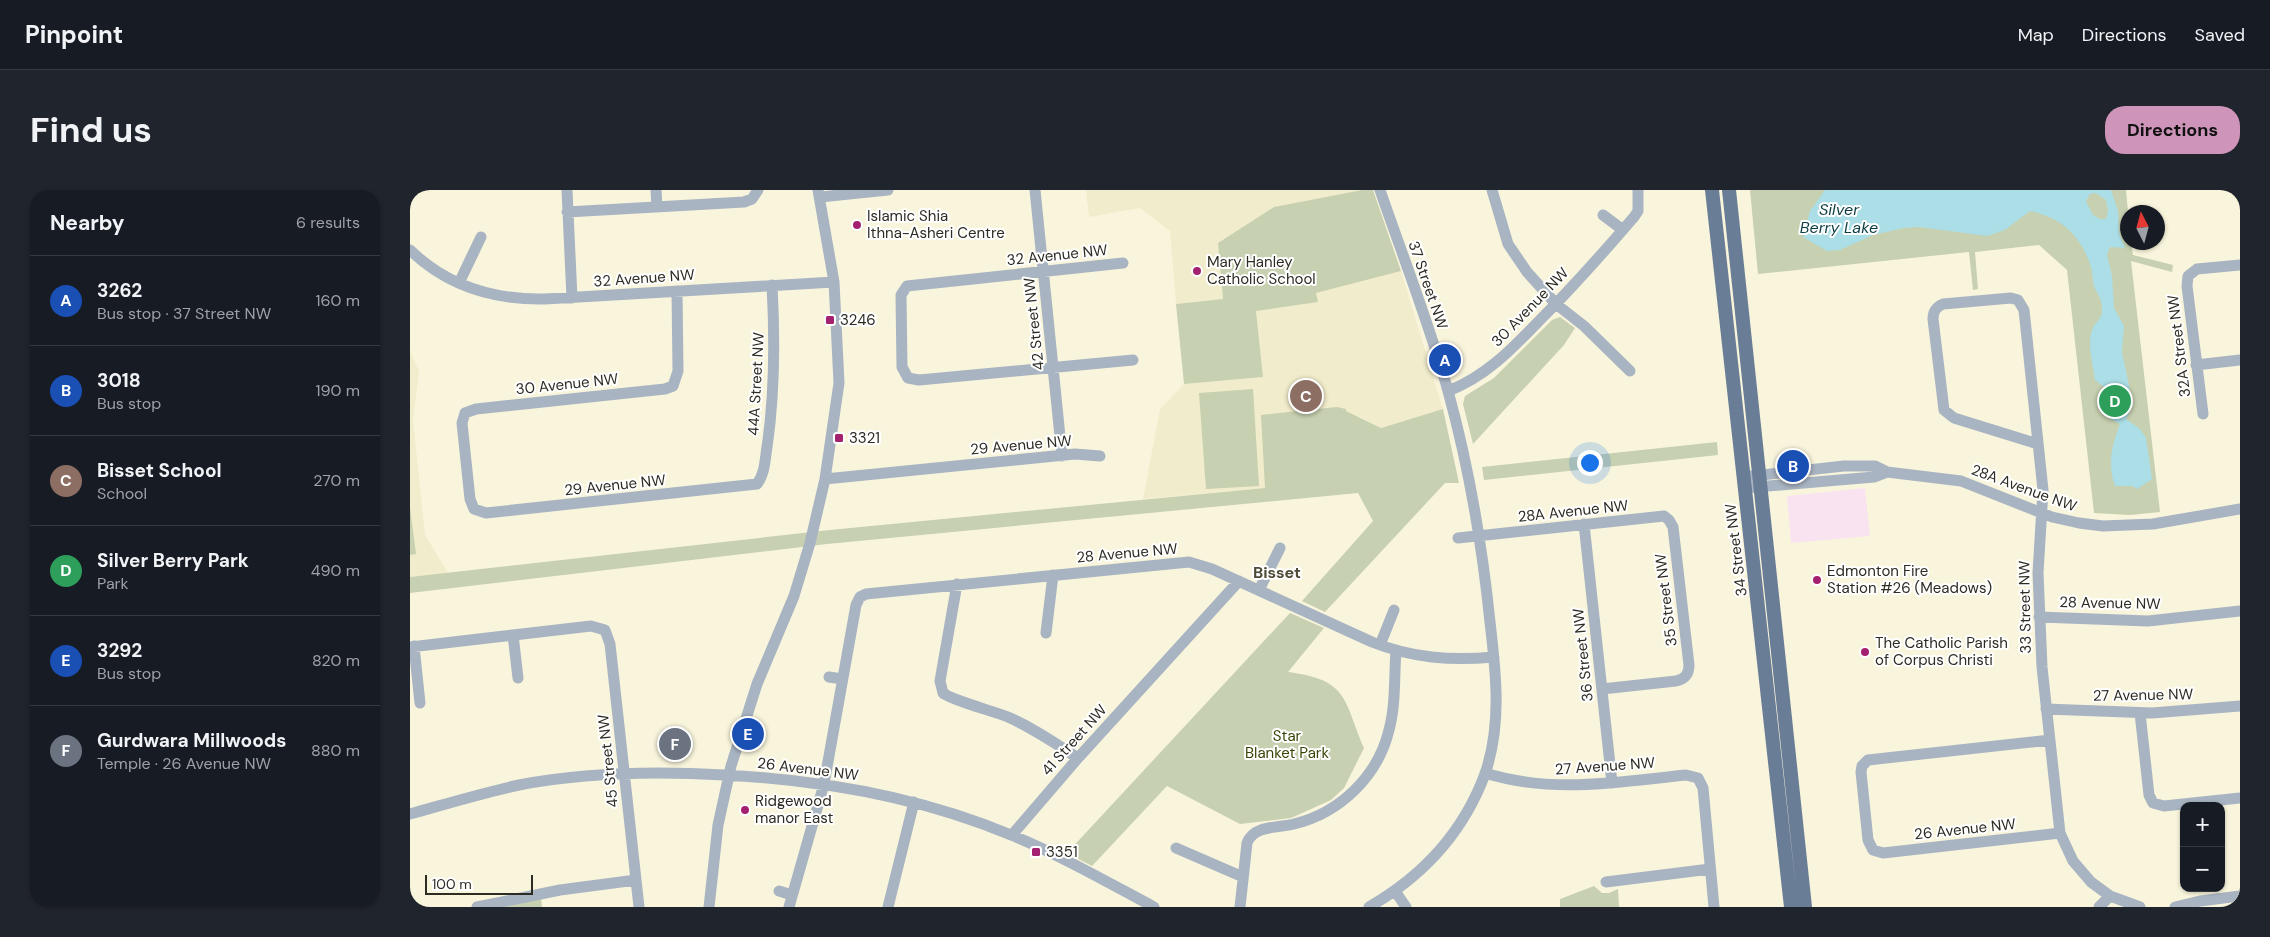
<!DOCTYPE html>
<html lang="en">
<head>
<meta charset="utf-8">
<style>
	:root { --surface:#171b24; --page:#20242c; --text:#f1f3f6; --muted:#9ea1a6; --line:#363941; --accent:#ce94b9 }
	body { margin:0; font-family:"DM Sans",sans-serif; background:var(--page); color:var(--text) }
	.controls { position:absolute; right:15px; bottom:15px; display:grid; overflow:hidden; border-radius:10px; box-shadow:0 1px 4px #0004 }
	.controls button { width:45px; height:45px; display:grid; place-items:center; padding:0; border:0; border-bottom:1px solid var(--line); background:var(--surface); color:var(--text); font:25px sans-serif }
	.compass { position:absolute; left:1710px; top:15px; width:45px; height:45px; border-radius:50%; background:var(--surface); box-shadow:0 1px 4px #0004; rotate:354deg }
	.scale { position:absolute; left:15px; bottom:12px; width:108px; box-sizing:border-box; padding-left:5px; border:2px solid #2d2b22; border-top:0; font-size:14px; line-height:18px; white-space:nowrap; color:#2d2b22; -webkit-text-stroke:4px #fff; paint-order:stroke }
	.you { position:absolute; left:1179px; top:272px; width:18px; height:18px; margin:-12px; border:4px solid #fff; border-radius:50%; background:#1a73e8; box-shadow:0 0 0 8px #1a73e833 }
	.badge { display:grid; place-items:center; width:32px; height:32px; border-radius:50%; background:var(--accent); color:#fff; font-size:16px; font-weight:700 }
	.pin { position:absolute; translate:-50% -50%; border:2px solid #fff; box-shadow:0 1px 5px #0006 }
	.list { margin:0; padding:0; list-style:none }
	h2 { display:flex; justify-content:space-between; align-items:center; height:65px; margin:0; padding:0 20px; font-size:21px }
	h2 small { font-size:16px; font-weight:400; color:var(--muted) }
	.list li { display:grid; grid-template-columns:32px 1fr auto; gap:15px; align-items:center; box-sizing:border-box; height:90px; padding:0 20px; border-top:1px solid var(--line) }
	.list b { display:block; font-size:19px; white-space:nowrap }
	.list p { margin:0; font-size:16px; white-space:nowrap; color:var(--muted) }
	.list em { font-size:16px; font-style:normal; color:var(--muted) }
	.map { position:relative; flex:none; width:1830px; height:717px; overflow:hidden; border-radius:20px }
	header { display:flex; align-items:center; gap:30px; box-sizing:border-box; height:70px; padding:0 25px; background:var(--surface); border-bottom:1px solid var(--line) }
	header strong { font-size:24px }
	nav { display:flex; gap:28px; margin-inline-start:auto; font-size:18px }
	.intro { display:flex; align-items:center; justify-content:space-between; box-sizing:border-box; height:120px; padding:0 30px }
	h1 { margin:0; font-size:35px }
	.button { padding:12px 22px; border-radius:20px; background:var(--accent); color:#111; font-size:18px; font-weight:700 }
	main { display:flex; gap:30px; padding:0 30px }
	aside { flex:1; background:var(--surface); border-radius:20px; box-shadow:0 1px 4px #0004 }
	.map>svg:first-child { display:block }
	.commercial { fill:#f9e3f1 }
	.built { fill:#f1eccb }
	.green { fill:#c7d0b0 }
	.water { fill:#abdee6; fill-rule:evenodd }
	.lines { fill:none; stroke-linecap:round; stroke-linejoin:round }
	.minor { stroke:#a9b4c2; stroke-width:11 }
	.major { stroke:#6a7d97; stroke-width:14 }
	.poi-dot { fill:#a4216f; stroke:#fff; stroke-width:2 }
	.labels { text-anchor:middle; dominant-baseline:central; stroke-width:4; stroke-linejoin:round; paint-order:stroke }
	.poi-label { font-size:15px; fill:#2d2b22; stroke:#fff; text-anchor:start }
	.street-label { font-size:15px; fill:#2d2b22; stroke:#fff }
	.park-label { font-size:15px; fill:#384505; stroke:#fff }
	.water-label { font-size:16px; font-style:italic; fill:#0c3d43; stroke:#fff }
	.neighbourhood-label { font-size:16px; font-weight:bold; fill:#4f4b36; stroke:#fff }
</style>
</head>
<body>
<header>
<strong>Pinpoint</strong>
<nav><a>Map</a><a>Directions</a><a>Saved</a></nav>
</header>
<div class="intro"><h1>Find us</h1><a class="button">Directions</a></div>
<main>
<aside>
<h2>Nearby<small>6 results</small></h2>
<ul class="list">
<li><span class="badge" style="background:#1a4fb4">A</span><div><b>3262</b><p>Bus stop · 37 Street NW</p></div><em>160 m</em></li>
<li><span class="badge" style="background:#1a4fb4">B</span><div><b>3018</b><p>Bus stop</p></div><em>190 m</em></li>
<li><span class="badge" style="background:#8d6e63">C</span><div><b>Bisset School</b><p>School</p></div><em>270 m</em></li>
<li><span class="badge" style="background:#2e9e5b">D</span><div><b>Silver Berry Park</b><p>Park</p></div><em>490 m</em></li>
<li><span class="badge" style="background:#1a4fb4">E</span><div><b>3292</b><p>Bus stop</p></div><em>820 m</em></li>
<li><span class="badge" style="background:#6b7280">F</span><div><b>Gurdwara Millwoods</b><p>Temple · 26 Avenue NW</p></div><em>880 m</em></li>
</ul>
</aside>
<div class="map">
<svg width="1830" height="717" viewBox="0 0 1830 717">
	<rect width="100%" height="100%" fill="#f9f5dc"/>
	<!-- commercial -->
	<path class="commercial" d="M 1455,298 L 1460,346 L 1381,353 L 1377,306 Z"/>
	<!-- built -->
	<path class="built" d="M 676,0 L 952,0 L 864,17 L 808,53 L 813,109 L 766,114 L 760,41 L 730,18 L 679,27 Z
		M 991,81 L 1033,219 L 971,238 L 950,227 L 852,225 L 856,298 L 733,309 L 750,219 L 774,194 L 853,187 L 846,121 L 908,112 L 906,103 Z
		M 0,161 L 9,181 L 3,230 L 15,345 L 38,383 L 0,387 Z"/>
	<!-- green -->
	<path class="green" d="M 952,0 L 963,0 L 991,81 L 906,103 L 908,112 L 846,121 L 853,187 L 774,194 L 766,114 L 813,109 L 808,53 L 864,17 Z
		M 1340,0 L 1716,0 L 1718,22 L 1718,52 L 1721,53 L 1723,65 L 1763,75 L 1762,82 L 1721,71 L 1750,322 L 1720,325 L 1684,323 L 1657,80 L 1629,55 L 1565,62 L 1568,99 L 1563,100 L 1559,62 L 1348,84 Z
		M 1150,127 L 1165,138 L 1154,155 L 1063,254 L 1053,214 L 1055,206 L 1084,188 L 1142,130 Z
		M 843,199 L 849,296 L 796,299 L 789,203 Z
		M 927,217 L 936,219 L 936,221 L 971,238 L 1033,219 L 1049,293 L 1035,293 L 915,422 L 892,411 L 963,331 L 948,303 L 417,354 L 0,403 L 0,387 L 420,340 L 855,298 L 851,225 Z
		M 1307,252 L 1308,265 L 1074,290 L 1072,277 Z
		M 0,317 L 6,364 L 0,365 Z
		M 880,423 L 914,438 L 878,482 C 939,490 933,509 954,558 L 934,598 L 921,610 L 881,628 L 830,634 L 757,596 L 682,676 L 657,663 Z
		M 1184,696 L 1192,703 L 1199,703 L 1208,699 L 1209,717 L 1150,717 L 1150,709 Z
		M 131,708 L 132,717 L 91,717 Z"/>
	<!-- water -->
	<path class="water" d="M 1415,0 L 1701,0 L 1708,21 L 1709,43 L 1715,58 L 1700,57 L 1697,65 L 1702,86 L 1704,118 L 1714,136 L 1712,162 L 1723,215 L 1716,229 L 1730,239 L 1736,248 L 1742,289 L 1727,299 L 1723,296 L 1705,296 C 1697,274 1702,255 1710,234 L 1697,227 L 1694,197 L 1685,190 C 1683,174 1677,155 1682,140 C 1684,133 1693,128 1692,120 C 1692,108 1688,106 1684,96 C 1682,90 1683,83 1681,77 C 1671,46 1653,28 1620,21 L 1595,40 L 1577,46 L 1509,37 L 1494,38 L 1463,45 L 1430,60 L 1417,61 L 1393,47 L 1400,21 ZM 1686,3 L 1696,10 L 1698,21 L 1696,29 L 1690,29 L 1683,25 L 1676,11 L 1680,4 Z"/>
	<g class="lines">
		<!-- minor -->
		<path class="minor" d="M 157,0 L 162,108
			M 246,0 L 247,17
			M 625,0 L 652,266
			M 1082,0 L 1098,54 L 1117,82 L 1146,114 L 1174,136 L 1220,181
			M 410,7 L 478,0
			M 157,22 L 334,12 L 342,9 L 348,0
			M 1193,25 L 1213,40
			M 0,60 C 37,96 85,110 135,109 L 424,92
			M 713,73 L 497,96 L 491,105 L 492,177 L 498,188 L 509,190 L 723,170
			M 49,93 L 71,47
			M 267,101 L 268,181 L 263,196 L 255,199 L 66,219 L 55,223 L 52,233 L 60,309 L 64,319 L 76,323 L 347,294 C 355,284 355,269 357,257 C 365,203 365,150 362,95
			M 1786,175 L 1830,170
			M 1038,201 C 1075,187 1101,160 1128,132 C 1161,99 1193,63 1224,27 L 1228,21 L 1228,0
			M 1793,224 L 1777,96 L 1778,86 L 1787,79 L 1830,75
			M 1628,254 L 1544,228 L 1534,220 L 1523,129 C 1523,121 1526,117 1533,114 L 1601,108 L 1608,110 L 1614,120 L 1633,300 L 1628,383 L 1632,477 L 1650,643 L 1663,671 L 1681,692 L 1700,706 L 1730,717
			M 1333,287 L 1434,276 L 1465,276 L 1477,282 L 1551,291 L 1642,327 L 1669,333 L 1693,336 L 1743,334 L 1830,319
			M 415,289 L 665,264 L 690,266
			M 1335,298 L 1464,287 L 1477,282
			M 1174,334 L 1202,593
			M 1048,348 L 1254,326 L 1259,330 L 1263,337 L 1279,475 C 1279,484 1275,489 1266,491 L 1192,499
			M 547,394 L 530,491 L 533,503 C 541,510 583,521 598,527 C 623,538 645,553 668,568
			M 849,400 L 870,358
			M 1629,427 L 1738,431 L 1830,421
			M 636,443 L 643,385
			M 103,445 L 108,488
			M 970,455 L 984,420
			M 4,456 L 10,513
			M 0,457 L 181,436 L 195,440 L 200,454 L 229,717
			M 419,487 L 432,489
			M 1636,519 L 1742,523 L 1830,516
			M 1730,523 L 1739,605 L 1743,613 L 1754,616 L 1830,608
			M 1640,550 L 1458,570 L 1452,576 L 1451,582 L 1458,650 L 1463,660 L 1473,663 L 1650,643
			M 1075,583 C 1143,604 1207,592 1276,585 L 1288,588 L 1293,598 L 1304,717
			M 0,624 C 36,614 72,603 109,595 C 177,582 245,581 314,585 C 413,590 510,607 601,645 C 650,665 697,692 744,717
			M 602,645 L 668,568 L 829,391
			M 766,658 L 833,687
			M 1196,692 L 1300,679
			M 369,701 L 382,705
			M 985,701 L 996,717
			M 67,717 L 150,700 L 226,690
			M 299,717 L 308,635 L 321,576 L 347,494 L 384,406 L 400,353 L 415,289 L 429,193 L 424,92 L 408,0
			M 379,717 L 414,594 L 446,415 L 450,407 L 456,404 L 779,372 L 802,379 L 962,452 C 1002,468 1041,471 1084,467
			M 478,717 L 504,612
			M 830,717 L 837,653 C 844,635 868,638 884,634 C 930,623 968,586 979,540 C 986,514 984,486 986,460
			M 959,717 C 1013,686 1053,643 1075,584 C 1092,534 1086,483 1080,432 C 1072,354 1059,277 1038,201 C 1019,133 993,67 970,0
			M 1689,717 L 1700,706
			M 1765,717 L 1790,711 L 1830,706"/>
		<!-- major -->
		<path class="major" d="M 1302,0 L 1381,717
			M 1319,0 L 1395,717"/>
	</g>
	<!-- markers -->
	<g class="poi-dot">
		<circle cx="447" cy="35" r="5"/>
		<circle cx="787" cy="81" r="5"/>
		<rect x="415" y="125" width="10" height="10" rx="2.5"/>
		<rect x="424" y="243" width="10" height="10" rx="2.5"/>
		<circle cx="1407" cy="390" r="5"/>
		<circle cx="1455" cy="462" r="5"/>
		<circle cx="335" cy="620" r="5"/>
		<rect x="621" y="657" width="10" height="10" rx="2.5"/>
	</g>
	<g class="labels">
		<!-- poi labels -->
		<g class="poi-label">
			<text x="457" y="26">Islamic Shia<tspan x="457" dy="17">Ithna-Asheri Centre</tspan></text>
			<text x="797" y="72">Mary Hanley<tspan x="797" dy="17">Catholic School</tspan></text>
			<text x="430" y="130">3246</text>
			<text x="439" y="248">3321</text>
			<text x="1417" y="381">Edmonton Fire<tspan x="1417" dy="17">Station #26 (Meadows)</tspan></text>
			<text x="1465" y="453">The Catholic Parish<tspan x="1465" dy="17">of Corpus Christi</tspan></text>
			<text x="345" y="611">Ridgewood<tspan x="345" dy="17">manor East</tspan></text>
			<text x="636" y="662">3351</text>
		</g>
		<!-- street labels -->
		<g class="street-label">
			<text transform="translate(647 65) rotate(-6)">32 Avenue NW</text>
			<text transform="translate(234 88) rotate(-4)">32 Avenue NW</text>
			<text transform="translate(1018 95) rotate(71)">37 Street NW</text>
			<text transform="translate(1120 117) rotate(-46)">30 Avenue NW</text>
			<text transform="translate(624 134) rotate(-96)">42 Street NW</text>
			<text transform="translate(1769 156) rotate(-97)">32A Street NW</text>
			<text transform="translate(157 194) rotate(-6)">30 Avenue NW</text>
			<text transform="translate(346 194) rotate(-87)">44A Street NW</text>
			<text transform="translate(611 255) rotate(-5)">29 Avenue NW</text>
			<text transform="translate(205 295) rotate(-6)">29 Avenue NW</text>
			<text transform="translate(1614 298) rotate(20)">28A Avenue NW</text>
			<text transform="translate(1163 321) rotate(-6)">28A Avenue NW</text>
			<text transform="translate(1326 360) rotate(-97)">34 Street NW</text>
			<text transform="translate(717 363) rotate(-5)">28 Avenue NW</text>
			<text transform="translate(1256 410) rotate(-97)">35 Street NW</text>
			<text transform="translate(1700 413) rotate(1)">28 Avenue NW</text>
			<text transform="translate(1615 417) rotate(-91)">33 Street NW</text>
			<text transform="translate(1173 465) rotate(-96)">36 Street NW</text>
			<text transform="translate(1733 505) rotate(-1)">27 Avenue NW</text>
			<text transform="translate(664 550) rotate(-48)">41 Street NW</text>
			<text transform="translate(198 571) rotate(-96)">45 Street NW</text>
			<text transform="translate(1195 576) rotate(-4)">27 Avenue NW</text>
			<text transform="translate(398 579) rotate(7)">26 Avenue NW</text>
			<text transform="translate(1555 639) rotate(-6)">26 Avenue NW</text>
		</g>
		<!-- park labels -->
		<g class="park-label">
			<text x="877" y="546">Star<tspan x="877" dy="17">Blanket Park</tspan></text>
		</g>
		<!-- water labels -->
		<g class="water-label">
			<text x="1429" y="19">Silver<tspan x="1429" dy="18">Berry Lake</tspan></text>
		</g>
		<!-- neighbourhood labels -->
		<g class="neighbourhood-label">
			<text x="867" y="382">Bisset</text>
		</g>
	</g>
</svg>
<div class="controls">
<button>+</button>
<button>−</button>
</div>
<svg class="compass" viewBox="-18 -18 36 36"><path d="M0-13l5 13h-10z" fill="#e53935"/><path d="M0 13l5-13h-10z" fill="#9ea1a6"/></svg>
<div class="scale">100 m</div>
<div class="you"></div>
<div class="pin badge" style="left:1035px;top:170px;background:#1a4fb4">A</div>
<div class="pin badge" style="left:1383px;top:276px;background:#1a4fb4">B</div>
<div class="pin badge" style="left:896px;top:206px;background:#8d6e63">C</div>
<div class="pin badge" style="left:1705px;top:211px;background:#2e9e5b">D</div>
<div class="pin badge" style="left:338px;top:544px;background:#1a4fb4">E</div>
<div class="pin badge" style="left:265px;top:554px;background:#6b7280">F</div>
</div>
</main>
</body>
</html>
